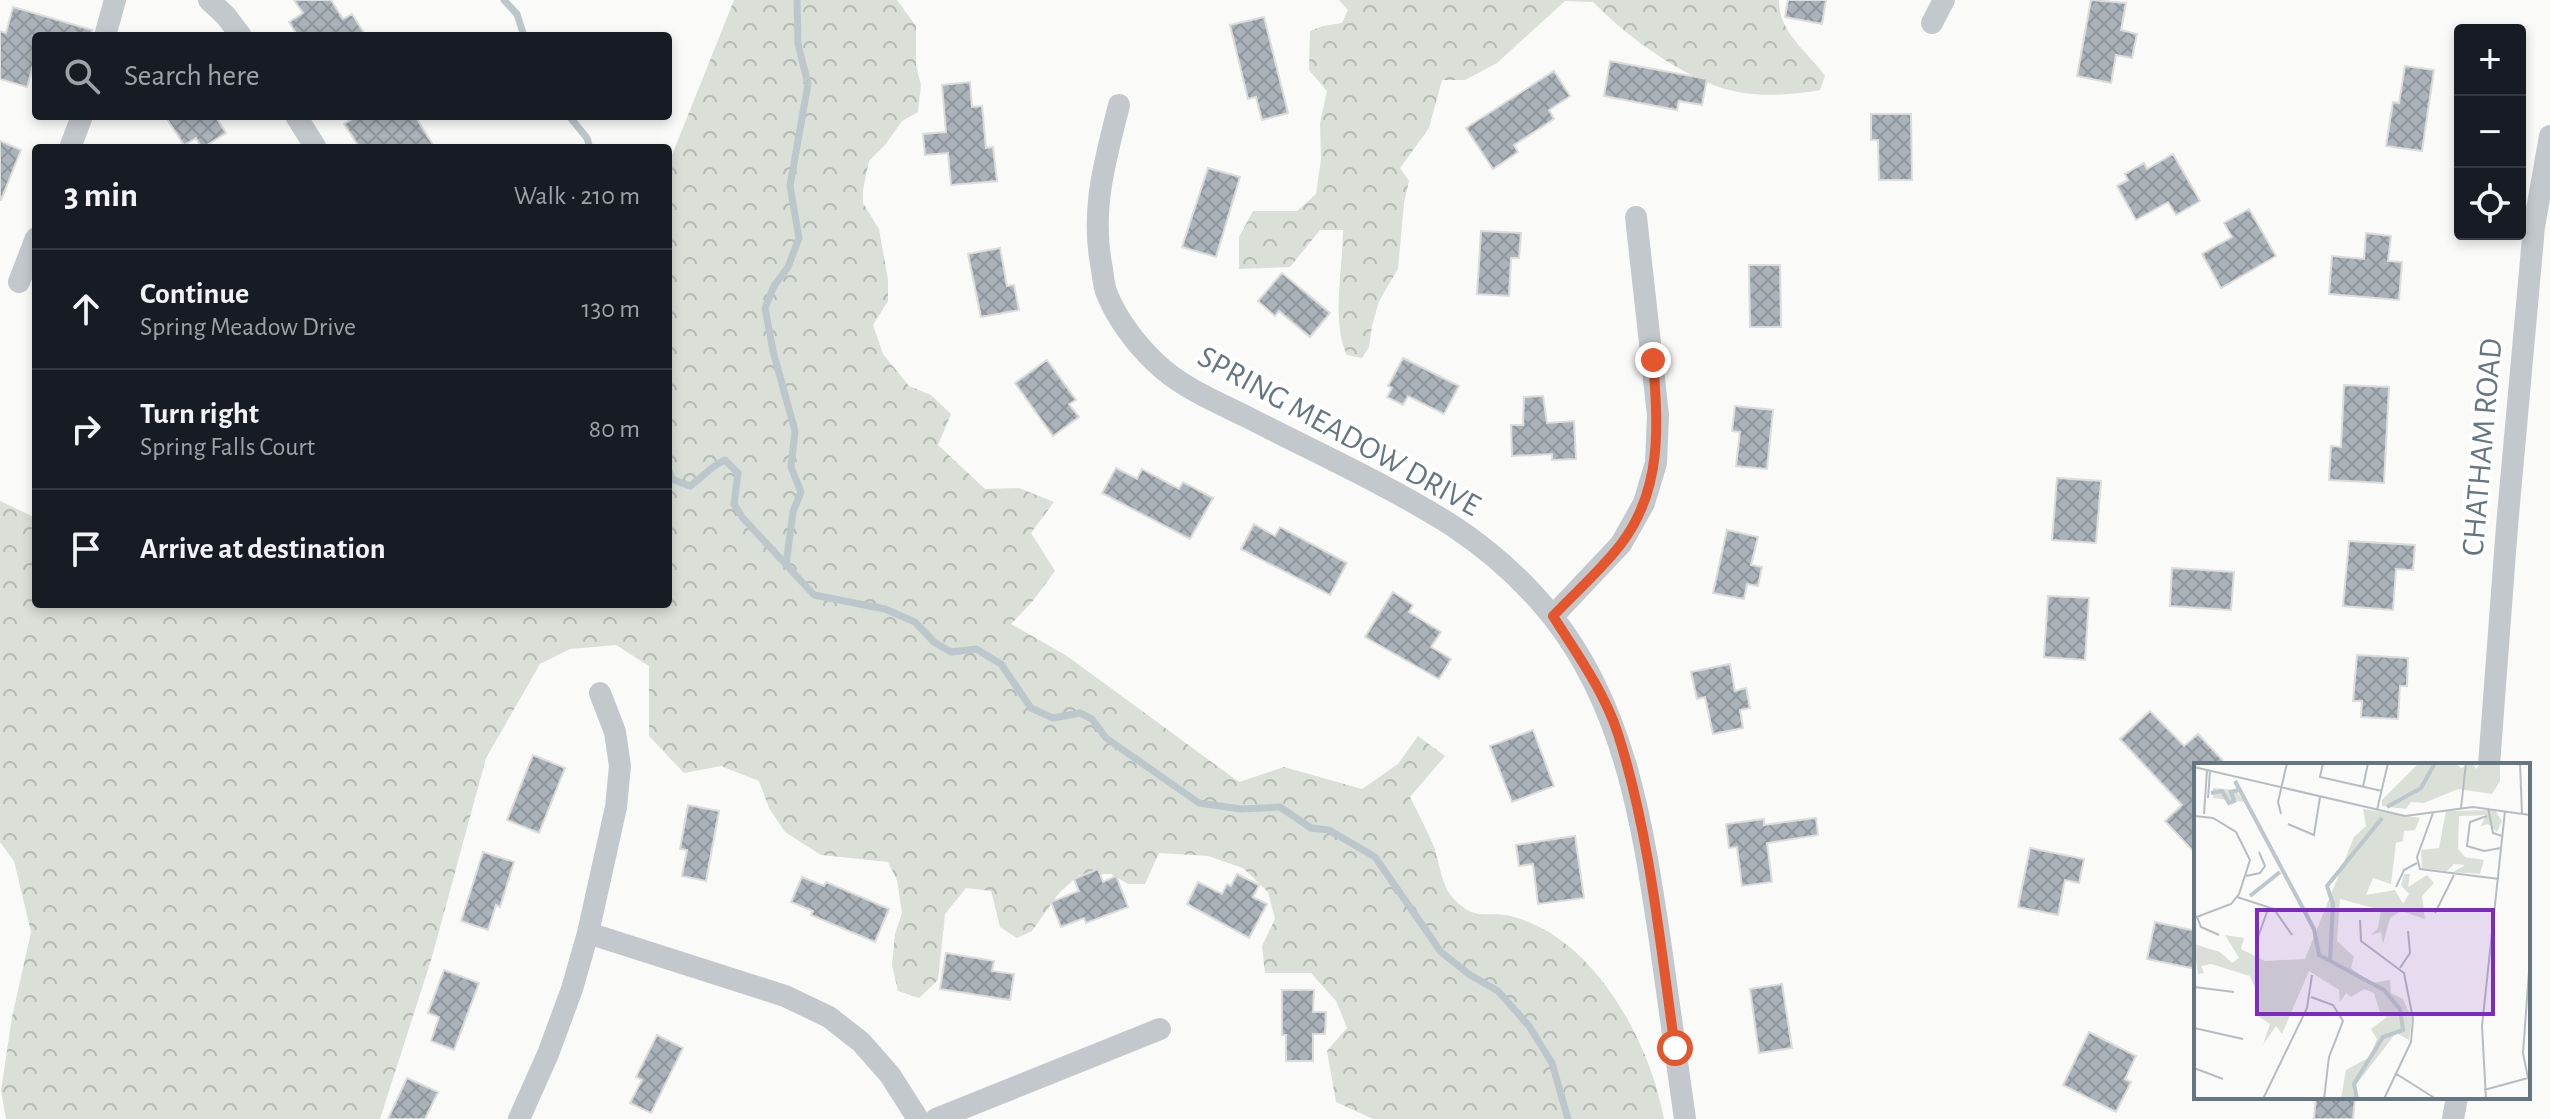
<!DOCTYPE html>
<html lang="en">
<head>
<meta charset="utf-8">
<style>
	:root { --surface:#171b24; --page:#20242c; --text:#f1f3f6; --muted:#9ea1a6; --line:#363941 }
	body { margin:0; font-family:"Alegreya Sans",sans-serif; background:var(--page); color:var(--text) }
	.controls { position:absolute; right:24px; top:24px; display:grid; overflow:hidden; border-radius:8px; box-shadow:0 4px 12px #0003 }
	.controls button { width:72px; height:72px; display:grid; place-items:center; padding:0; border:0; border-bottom:2px solid var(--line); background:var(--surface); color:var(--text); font:40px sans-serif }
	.stop { position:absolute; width:24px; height:24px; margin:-18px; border:6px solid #e4572e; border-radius:50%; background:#fff }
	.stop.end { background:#e4572e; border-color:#fff; box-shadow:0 2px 8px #0008 }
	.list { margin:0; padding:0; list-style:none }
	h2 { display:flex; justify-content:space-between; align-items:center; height:104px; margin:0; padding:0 32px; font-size:34px }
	h2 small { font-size:26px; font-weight:400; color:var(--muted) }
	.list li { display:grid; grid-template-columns:52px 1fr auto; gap:24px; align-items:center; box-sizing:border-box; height:120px; padding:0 32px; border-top:2px solid var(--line) }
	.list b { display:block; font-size:30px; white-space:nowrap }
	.list p { margin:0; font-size:26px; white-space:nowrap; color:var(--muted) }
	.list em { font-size:26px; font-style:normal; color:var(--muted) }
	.icon { flex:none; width:44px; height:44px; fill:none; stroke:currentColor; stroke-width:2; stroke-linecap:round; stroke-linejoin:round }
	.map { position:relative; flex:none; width:2550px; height:1119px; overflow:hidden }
	.search { position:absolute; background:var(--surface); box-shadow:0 4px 12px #0003; left:32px; top:32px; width:640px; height:88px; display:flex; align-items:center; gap:20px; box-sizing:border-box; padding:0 28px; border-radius:8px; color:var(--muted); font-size:30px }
	.panel { position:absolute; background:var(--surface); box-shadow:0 4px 12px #0003; left:32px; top:144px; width:640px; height:464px; border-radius:8px }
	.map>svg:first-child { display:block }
	.forest { fill:url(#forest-crowns) }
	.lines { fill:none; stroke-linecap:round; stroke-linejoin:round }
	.stream { stroke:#bbc7cb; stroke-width:7 }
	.building { fill:url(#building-cross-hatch); stroke:#dcdcda; stroke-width:2 }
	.minor { stroke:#c3c8cc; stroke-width:22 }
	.route { stroke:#e4572e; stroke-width:10 }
	.labels { text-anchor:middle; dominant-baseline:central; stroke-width:8; stroke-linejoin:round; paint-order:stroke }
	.street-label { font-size:32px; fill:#657683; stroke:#fff }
	.inset-river { fill:none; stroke:#bbc7cb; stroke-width:4 }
	.inset-road { fill:none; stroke:#b5bdc2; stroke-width:2 }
	.view { fill:#7b2cbf; fill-opacity:0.15; stroke:#7b2cbf; stroke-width:4 }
	.inset-edge { fill:none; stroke:#657683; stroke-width:4 }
</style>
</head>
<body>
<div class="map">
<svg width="2550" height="1119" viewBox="0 0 2550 1119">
	<defs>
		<pattern id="forest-crowns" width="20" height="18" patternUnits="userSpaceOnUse" patternTransform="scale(2)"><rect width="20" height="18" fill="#dadfd7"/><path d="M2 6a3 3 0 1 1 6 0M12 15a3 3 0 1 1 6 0" fill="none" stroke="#b4b9b4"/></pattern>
		<pattern id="building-cross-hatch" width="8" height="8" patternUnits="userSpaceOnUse" patternTransform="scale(2)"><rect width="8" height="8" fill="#aab3b9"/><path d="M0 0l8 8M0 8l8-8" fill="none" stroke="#8e969c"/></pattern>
	</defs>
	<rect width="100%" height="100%" fill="#fafaf8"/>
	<!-- forest -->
	<path class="forest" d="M 734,0 L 897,0 L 916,26 L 916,65 L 921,85 L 918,112 L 902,121 L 885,145 L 869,161 L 863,190 L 863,203 L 879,229 L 888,280 L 888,301 L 873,325 L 883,354 L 909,386 L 931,395 L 951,414 L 938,445 L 985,489 L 1019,488 L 1054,502 L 1031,533 L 1055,571 L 1032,602 L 1011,624 L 1067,656 L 1239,782 L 1284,767 L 1362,789 L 1398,764 L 1418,736 L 1445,756 L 1410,797 C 1418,813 1427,830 1434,847 C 1439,861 1442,887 1453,898 C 1477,924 1488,909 1514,917 C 1595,939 1650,1042 1664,1119 L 1373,1119 L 1336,1102 L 1327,1051 L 1347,1028 L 1336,1001 L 1311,973 L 1265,973 L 1262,946 L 1275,919 L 1268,892 L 1243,868 L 1208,856 L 1159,853 L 1145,884 L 1128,884 L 1111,874 L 1079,875 L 1059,893 L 1032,931 L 1017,938 L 1000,927 L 991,891 L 966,888 L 945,914 L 938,980 L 919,998 L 898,991 L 892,965 L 895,934 L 902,913 L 897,880 L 888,862 L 821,855 L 785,832 L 769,808 L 759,781 L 721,766 L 684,773 L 649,736 L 649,666 L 616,645 L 570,649 L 540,664 L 486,758 L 432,957 L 380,1119 L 6,1119 L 1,1091 L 12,1017 L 31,932 L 14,861 L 0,842 L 0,501 L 36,518 L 36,604 L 668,604 L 668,165 Z
		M 1339,0 L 1779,0 C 1778,32 1808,52 1825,76 L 1820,90 C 1787,96 1748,98 1716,86 C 1670,68 1627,36 1593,2 L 1565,1 L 1497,63 L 1465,80 L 1442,80 L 1429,128 L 1400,168 L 1409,181 L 1404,203 L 1398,269 L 1379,301 L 1372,326 L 1369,347 L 1362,358 L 1347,355 C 1331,323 1343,267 1343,230 L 1320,230 L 1290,267 L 1239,269 L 1239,237 L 1253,211 L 1297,211 L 1316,194 L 1321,159 L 1320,123 L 1327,91 L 1309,70 L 1310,31 L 1323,26 L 1342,23 L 1348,10 Z"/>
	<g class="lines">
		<!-- stream -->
		<path class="stream" d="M 504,0 L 517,14 L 524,36
			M 569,116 L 587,138 L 590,148
			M 668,468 L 672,479 L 690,486 C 703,477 711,466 725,460 L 738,473 L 734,504 L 742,517 L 814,595 L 885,609 L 915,622 L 934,642 L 951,652 L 976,649 L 1001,664 L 1031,708 L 1053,718 L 1080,713 L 1092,719 L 1106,738 L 1199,803 L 1241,809 L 1280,807 L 1311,828 L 1329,830 L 1375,857 L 1441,952 L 1470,975 L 1498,991 L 1529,1026 L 1552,1063 L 1568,1119
			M 786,565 L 793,512 L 801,492 L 791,467 L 795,431 L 773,351 L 765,308 L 774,286 L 788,267 L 799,238 L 790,186 L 808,84 L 798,44 L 797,0"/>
	</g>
	<!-- building -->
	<path class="building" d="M 294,0 L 331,0 L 343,19 L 352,14 L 366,36 L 298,36 L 289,22 L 303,13 Z
		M 1788,0 L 1826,0 L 1822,24 L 1785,17 Z
		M 2091,0 L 2126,3 L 2121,30 L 2137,34 L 2132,58 L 2116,55 L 2111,83 L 2077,76 Z
		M 13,7 L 92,30 L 91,36 L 36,36 L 36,54 L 27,87 L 0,79 L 0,31 L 6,33 Z
		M 1264,17 L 1288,113 L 1262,120 L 1256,97 L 1248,99 L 1230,25 Z
		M 1610,61 L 1707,79 L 1702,105 L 1679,101 L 1677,110 L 1604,96 Z
		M 2405,66 L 2434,70 L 2422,151 L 2386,146 L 2393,102 L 2399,103 Z
		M 1554,71 L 1570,96 L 1549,110 L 1554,119 L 1514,145 L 1518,152 L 1493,169 L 1466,128 Z
		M 970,82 L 972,107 L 982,106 L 986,148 L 993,147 L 997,181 L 951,185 L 948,153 L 925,155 L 923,134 L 946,132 L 942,85 Z
		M 1871,114 L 1911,114 L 1912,180 L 1879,180 L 1878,140 L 1871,140 Z
		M 165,116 L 215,116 L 226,133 L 202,148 L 196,138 L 184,145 Z
		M 357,116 L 415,116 L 435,148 L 360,148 L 344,124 Z
		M 0,141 L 21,150 L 1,200 L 0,200 Z
		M 2173,154 L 2200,201 L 2176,215 L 2168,202 L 2136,220 L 2117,186 L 2128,180 L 2125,174 L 2144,163 L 2147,169 Z
		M 1208,168 L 1240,177 L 1216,257 L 1182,247 Z
		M 2249,209 L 2276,256 L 2221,288 L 2202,254 L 2232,237 L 2224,223 Z
		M 1481,231 L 1521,233 L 1519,258 L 1511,258 L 1509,296 L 1477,294 Z
		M 2366,233 L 2391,236 L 2388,261 L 2402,262 L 2399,300 L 2329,294 L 2332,256 L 2364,259 Z
		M 1000,248 L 1007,286 L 1014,285 L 1019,310 L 981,317 L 968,254 Z
		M 1749,265 L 1780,265 L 1781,327 L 1750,327 Z
		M 1282,273 L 1330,313 L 1310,337 L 1279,311 L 1275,316 L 1258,301 Z
		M 1403,358 L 1459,386 L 1444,414 L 1408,396 L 1403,405 L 1387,397 L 1392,388 L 1388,386 Z
		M 1047,360 L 1076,400 L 1069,404 L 1079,417 L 1053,436 L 1015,383 Z
		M 2344,385 L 2389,387 L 2384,483 L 2329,480 L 2331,446 L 2341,447 Z
		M 1543,396 L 1547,423 L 1574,421 L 1576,459 L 1552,460 L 1552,454 L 1512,456 L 1511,425 L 1523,425 L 1524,397 Z
		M 1735,406 L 1773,410 L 1767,469 L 1736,466 L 1740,432 L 1732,431 Z
		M 1116,468 L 1137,479 L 1142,469 L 1179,489 L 1183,482 L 1213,498 L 1190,539 L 1102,493 Z
		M 2057,478 L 2101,481 L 2096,543 L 2052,540 Z
		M 1254,524 L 1275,536 L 1280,527 L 1347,563 L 1330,595 L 1241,549 Z
		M 1727,530 L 1758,537 L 1751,565 L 1762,567 L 1758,586 L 1747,584 L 1744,599 L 1713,593 Z
		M 2349,541 L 2415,545 L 2413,570 L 2396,569 L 2393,610 L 2343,606 Z
		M 2172,568 L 2234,572 L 2231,610 L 2170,606 Z
		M 1393,592 L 1413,605 L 1409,612 L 1441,632 L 1431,647 L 1451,659 L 1439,679 L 1365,637 Z
		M 2048,596 L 2089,598 L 2085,660 L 2044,657 Z
		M 2357,655 L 2408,658 L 2407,686 L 2400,686 L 2398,719 L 2361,717 L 2362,701 L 2353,701 Z
		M 1730,664 L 1735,691 L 1746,688 L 1750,708 L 1740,710 L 1743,728 L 1713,734 L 1705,697 L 1697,699 L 1691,672 Z
		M 2150,711 L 2184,746 L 2198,734 L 2227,765 L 2196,765 L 2196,854 L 2165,821 L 2182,805 L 2120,739 Z
		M 1533,730 L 1554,786 L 1512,802 L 1490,746 Z
		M 533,755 L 565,768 L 539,833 L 507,820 Z
		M 688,805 L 719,811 L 706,881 L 682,876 L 687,850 L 680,849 Z
		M 1816,818 L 1818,835 L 1767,843 L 1772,882 L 1742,886 L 1737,847 L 1729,848 L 1726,824 L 1764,819 L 1764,825 Z
		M 1575,836 L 1584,898 L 1538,904 L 1533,864 L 1519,866 L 1516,845 Z
		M 2030,848 L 2084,859 L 2079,883 L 2065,880 L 2058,915 L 2018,907 Z
		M 483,852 L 514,862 L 500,907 L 496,905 L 488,930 L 461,921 Z
		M 1098,869 L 1103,882 L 1116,876 L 1128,907 L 1086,923 L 1084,918 L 1061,927 L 1051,902 L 1079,891 L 1074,879 Z
		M 1237,874 L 1259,885 L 1253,897 L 1267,904 L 1249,938 L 1187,904 L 1198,882 L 1222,894 L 1227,884 L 1231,886 Z
		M 802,877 L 824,886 L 826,882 L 889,909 L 875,942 L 811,915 L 813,911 L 791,902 Z
		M 2155,922 L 2196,931 L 2196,969 L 2147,959 Z
		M 946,953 L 994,961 L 992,971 L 1014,974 L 1010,1000 L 940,989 Z
		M 444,970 L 479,983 L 454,1050 L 431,1041 L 439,1017 L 428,1013 Z
		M 1782,984 L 1792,1048 L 1759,1053 L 1750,989 Z
		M 1282,990 L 1314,990 L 1313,1012 L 1326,1012 L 1325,1034 L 1313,1034 L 1313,1061 L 1286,1061 L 1286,1035 L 1282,1035 Z
		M 2089,1032 L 2136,1056 L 2125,1079 L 2131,1082 L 2116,1112 L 2063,1085 Z
		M 657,1035 L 683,1048 L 651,1113 L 630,1103 L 642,1080 L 636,1077 Z
		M 407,1078 L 438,1092 L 425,1119 L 388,1119 Z
		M 2316,1097 L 2355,1097 L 2353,1119 L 2314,1119 Z"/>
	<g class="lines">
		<!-- minor -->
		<path class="minor" d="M 209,0 L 226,16 L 241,36
			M 1932,23 L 1944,0
			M 105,36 L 115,0
			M 1119,105 C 1105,162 1090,210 1102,269 C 1103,277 1104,287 1107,294 C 1117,319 1136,344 1155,362 C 1180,387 1217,402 1249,418 C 1317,453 1388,485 1453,526 C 1489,550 1525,582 1552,616 C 1626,709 1643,828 1660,941 C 1668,1000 1677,1060 1685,1119
			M 296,116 L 316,148
			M 70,148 L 82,116
			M 19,282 L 36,238
			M 1553,616 L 1621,544 L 1644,503 L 1656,463 L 1658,415 L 1636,217
			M 2489,765 L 2507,526 L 2534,227 L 2550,136
			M 588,933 L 785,996 L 829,1017 L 861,1042 L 890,1075 L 918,1119
			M 519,1119 L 548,1054 L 572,989 L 588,933 L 616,807 L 620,766 L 615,732 L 600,693
			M 936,1119 L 1160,1029
			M 2453,1119 L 2457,1097"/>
	</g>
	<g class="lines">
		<!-- route -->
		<path class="route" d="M 1653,360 C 1658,425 1663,489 1621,544 C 1601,570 1575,593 1553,616 C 1577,654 1604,691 1618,734 C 1650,835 1660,944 1675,1048"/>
	</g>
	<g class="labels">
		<!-- street labels -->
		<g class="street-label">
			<text transform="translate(1339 431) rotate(29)">SPRING MEADOW DRIVE</text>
			<text transform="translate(2482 447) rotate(-85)">CHATHAM ROAD</text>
		</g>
	</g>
	<!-- overview -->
	<g transform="translate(2194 763)">
		<rect width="336" height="336" fill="#fafaf8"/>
		<path d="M 225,0 L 261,0 L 267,5 L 279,0 L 282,6 L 287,0 L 306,0 L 306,18 L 298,31 L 264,26 L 230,40 L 217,39 L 212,46 L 188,43 L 188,37 ZM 169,46 L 226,55 L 221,67 L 210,68 L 209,78 L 202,80 L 197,121 L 179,115 L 172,132 L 201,127 L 209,141 L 215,131 L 207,122 L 210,111 L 216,111 L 214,124 L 233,112 L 240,120 L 228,133 L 231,156 L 207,148 L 196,155 L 189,181 L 187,169 L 177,172 L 184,165 L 187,147 L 146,136 L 143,178 L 160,194 L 157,205 L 177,220 L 196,217 L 197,230 L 209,236 L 218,256 L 215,277 L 202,270 L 161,323 L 164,336 L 147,336 L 152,307 L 176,294 L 183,276 L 177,266 L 193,254 L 186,250 L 180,230 L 170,226 L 157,234 L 152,230 L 146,239 L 145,227 L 115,208 L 88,271 L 82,263 L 69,282 L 76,261 L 64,253 L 65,234 L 56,213 L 17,201 L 7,203 L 10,210 L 4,211 L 0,181 L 26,189 L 38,200 L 45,195 L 31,172 L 50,175 L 47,186 L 71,198 L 111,196 L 160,74 L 172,63 ZM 301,47 L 308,58 L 303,69 L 294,61 L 287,63 L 292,52 L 265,53 L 264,86 L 271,94 L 290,97 L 286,111 L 259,109 L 271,102 L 260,101 L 253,108 L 228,105 L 227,87 L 245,85 L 252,48 Z" fill="#dadfd7"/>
		<path d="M 19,25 L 42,27 L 50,39 L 19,35 Z" fill="#dadfd7"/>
		<path class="inset-river" d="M 41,18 L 120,166 L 125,192 L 190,227 L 206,246 L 209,267 L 189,274 L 160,321 L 163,336M 17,30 L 28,28 L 35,40 L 40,38 L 37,29 L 44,27M 193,44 L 227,25 L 241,0M 56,133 L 86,109M 136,198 L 139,141 L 133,123 L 188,55"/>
		<path class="inset-road" d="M 129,0 L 126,14 L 188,28M 326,0 L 328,51M 0,4 L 211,53 L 279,44 L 336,52M 169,24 L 174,0M 14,35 L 16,8M 267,45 L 272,0M 294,45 L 299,70 L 308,73M 183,47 L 194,0M 239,50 L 223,94 L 226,106 L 305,116M 10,51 L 13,7M 87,51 L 84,39 L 93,0M 0,53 L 19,55 L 42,69 L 56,97 L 45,131 L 37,141 L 0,155M 293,53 L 276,59 L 273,83 L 290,88 L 307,85M 94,61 L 120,72 L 126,34M 52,113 L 66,110 L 71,103 L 65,89M 202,124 L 210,107 L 223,100M 43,134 L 80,146 L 98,172M 241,150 L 260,112M 3,154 L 7,164 L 25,172M 166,157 L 167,178 L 210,210 L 219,256 L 217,279 L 190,336M 64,174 L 74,146M 206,205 L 216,190 L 214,168M 0,224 L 40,229M 117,234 L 139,242 L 149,258 L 135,294 L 130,336M 0,265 L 49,276M 0,305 L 29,316M 201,310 L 242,336M 334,315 L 329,290 L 336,195M 290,327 L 334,315M 69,336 L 113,245 L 118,212M 292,336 L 288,263 L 311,48"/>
		<path class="view" d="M 63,147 L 299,147 L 299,251 L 63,251 Z"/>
		<rect width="336" height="336" class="inset-edge"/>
	</g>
</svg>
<div class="controls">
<button>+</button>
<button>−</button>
<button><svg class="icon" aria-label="locate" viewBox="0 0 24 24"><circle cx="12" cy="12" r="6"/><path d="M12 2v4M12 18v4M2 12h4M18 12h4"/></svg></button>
</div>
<div class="stop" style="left:1675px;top:1048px"></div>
<div class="stop end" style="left:1653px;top:360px"></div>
<div class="search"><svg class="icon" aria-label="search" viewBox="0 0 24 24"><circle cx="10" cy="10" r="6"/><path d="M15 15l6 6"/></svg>Search here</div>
<section class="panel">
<h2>3 min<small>Walk · 210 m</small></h2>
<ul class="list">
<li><svg class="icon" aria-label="ahead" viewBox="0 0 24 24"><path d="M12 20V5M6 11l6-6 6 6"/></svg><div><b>Continue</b><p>Spring Meadow Drive</p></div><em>130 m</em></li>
<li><svg class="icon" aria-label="right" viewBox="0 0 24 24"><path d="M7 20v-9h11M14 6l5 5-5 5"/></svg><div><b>Turn right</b><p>Spring Falls Court</p></div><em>80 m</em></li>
<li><svg class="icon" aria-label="arrive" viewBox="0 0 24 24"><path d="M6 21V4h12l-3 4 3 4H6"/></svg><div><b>Arrive at destination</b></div></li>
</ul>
</section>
</div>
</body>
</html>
